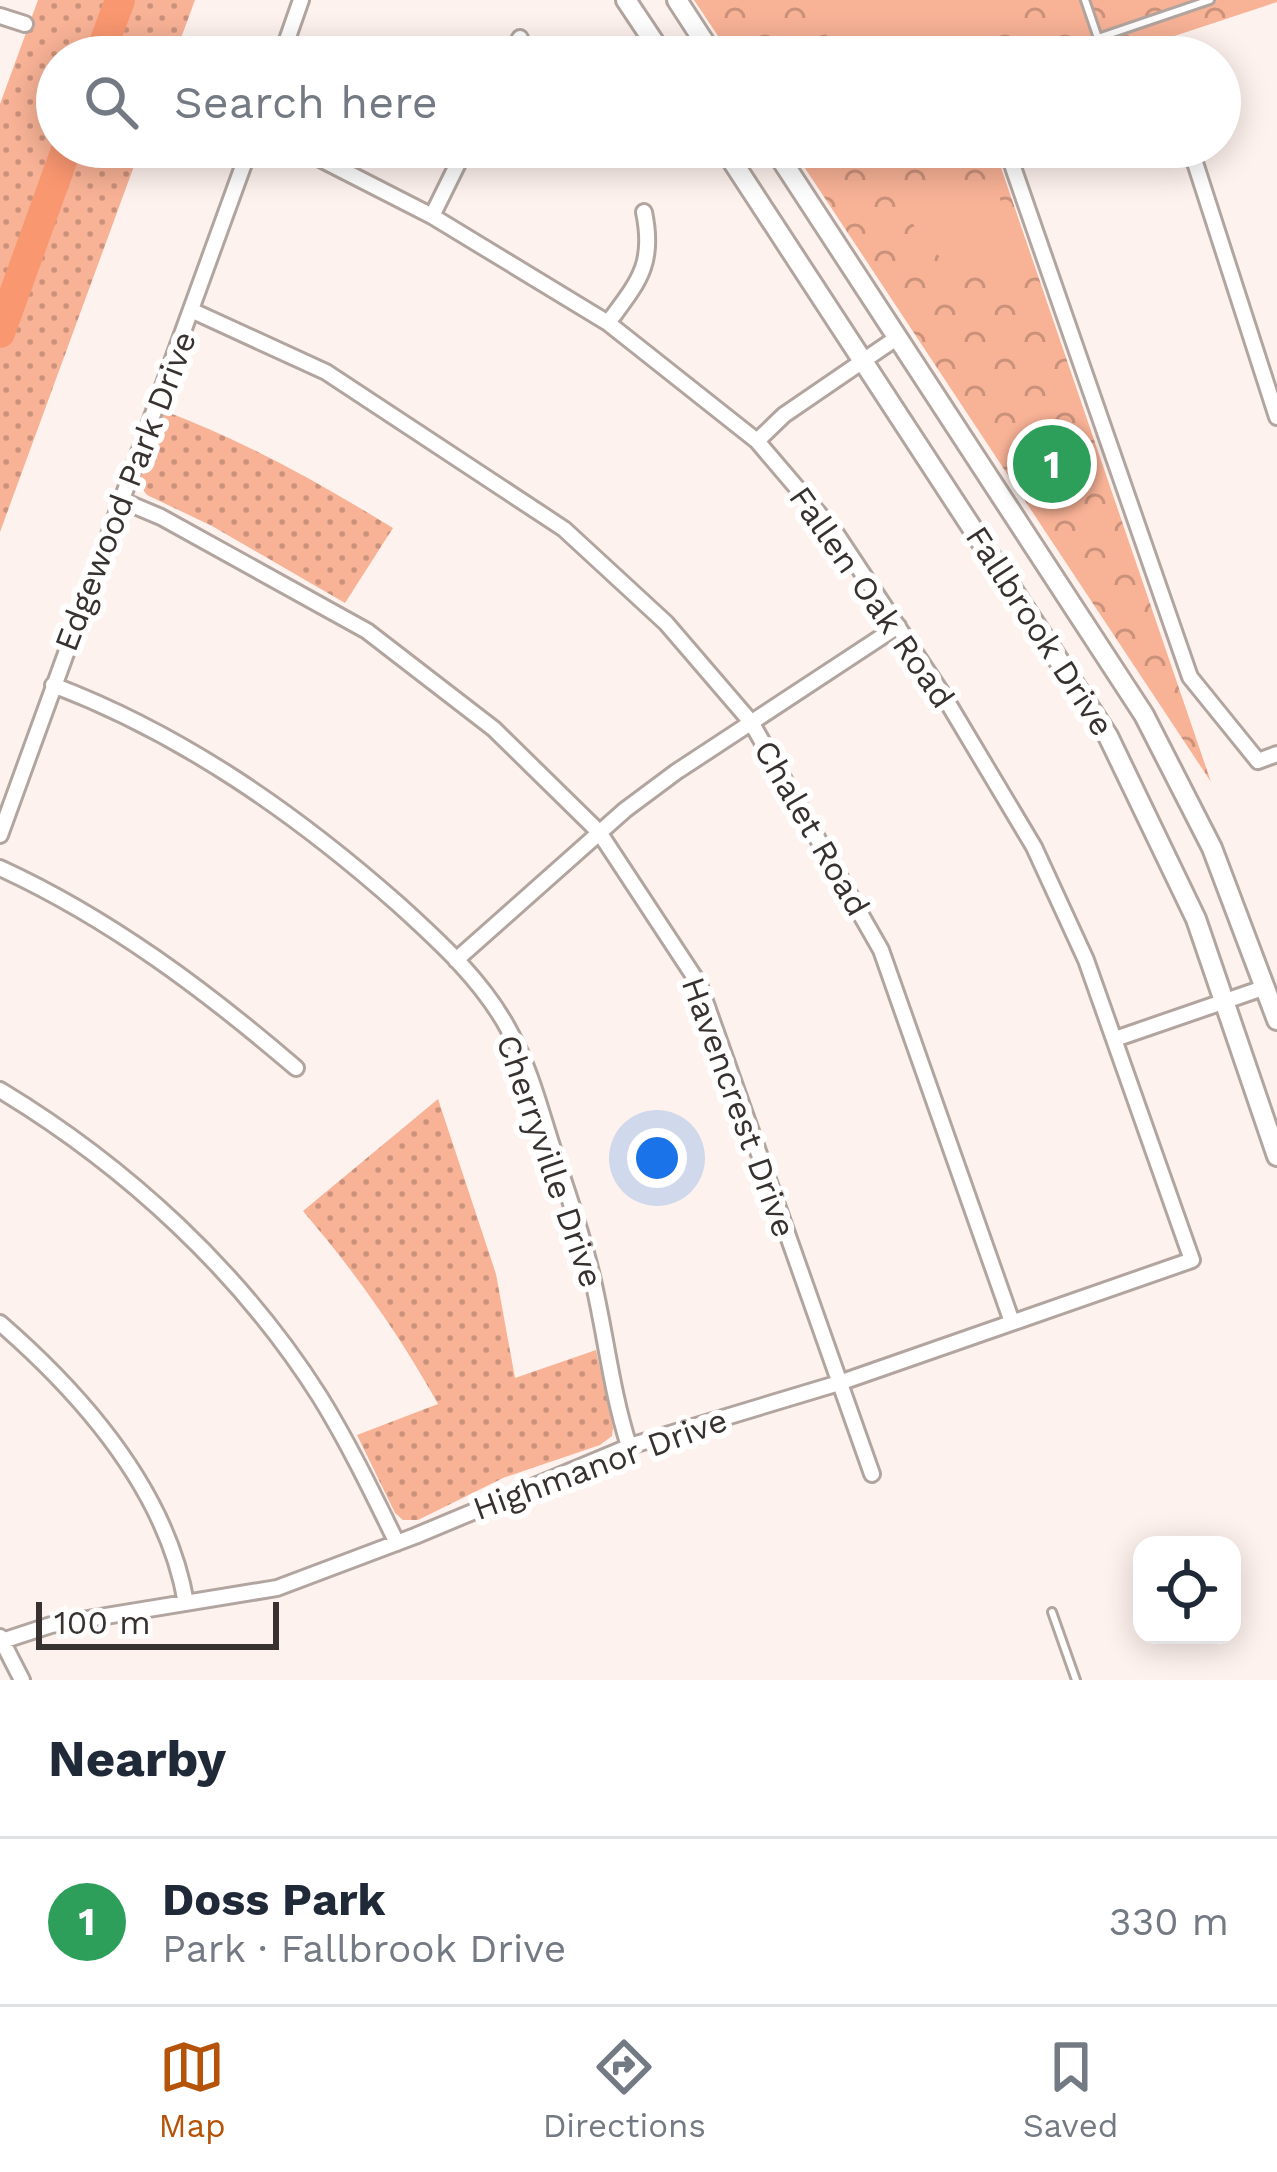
<!DOCTYPE html>
<html lang="en">
<head>
<meta charset="utf-8">
<style>
	:root { --surface:#fff; --page:#f6f6f7; --text:#1f2937; --muted:#747a83; --line:#e0e1e3; --accent:#b45309 }
	body { margin:0; font-family:"Work Sans",sans-serif; background:var(--page); color:var(--text) }
	.controls { position:absolute; right:36px; bottom:36px; display:grid; overflow:hidden; border-radius:24px; box-shadow:0 6px 30px #0003 }
	.controls button { width:108px; height:108px; display:grid; place-items:center; padding:0; border:0; border-bottom:3px solid var(--line); background:var(--surface); color:var(--text); font:60px sans-serif }
	.scale { position:absolute; left:36px; bottom:30px; width:243px; box-sizing:border-box; padding-left:12px; border:6px solid #37312f; border-top:0; font-size:33px; line-height:42px; white-space:nowrap; color:#37312f; -webkit-text-stroke:9px #fff; paint-order:stroke }
	.you { position:absolute; left:657px; top:1158px; width:42px; height:42px; margin:-30px; border:9px solid #fff; border-radius:50%; background:#1a73e8; box-shadow:0 0 0 18px #1a73e833 }
	.badge { display:grid; place-items:center; width:78px; height:78px; border-radius:50%; background:var(--accent); color:#fff; font-size:39px; font-weight:700 }
	.pin { position:absolute; translate:-50% -50%; border:6px solid #fff; box-shadow:0 3px 12px #0006 }
	.list { margin:0; padding:0; list-style:none }
	h2 { display:flex; justify-content:space-between; align-items:center; height:156px; margin:0; padding:0 48px; font-size:51px }
	h2 small { font-size:39px; font-weight:400; color:var(--muted) }
	.list li { display:grid; grid-template-columns:78px 1fr auto; gap:36px; align-items:center; box-sizing:border-box; height:168px; padding:0 48px; border-top:3px solid var(--line) }
	.list b { display:block; font-size:45px; white-space:nowrap }
	.list p { margin:0; font-size:39px; white-space:nowrap; color:var(--muted) }
	.list em { font-size:39px; font-style:normal; color:var(--muted) }
	.icon { flex:none; width:66px; height:66px; fill:none; stroke:currentColor; stroke-width:2; stroke-linecap:round; stroke-linejoin:round }
	.map { position:relative; flex:none; width:1277px; height:1680px; overflow:hidden }
	.search { position:absolute; background:var(--surface); box-shadow:0 6px 30px #0003; left:36px; right:36px; top:36px; height:132px; display:flex; align-items:center; gap:30px; box-sizing:border-box; padding:0 42px; border-radius:66px; color:var(--muted); font-size:45px }
	.sheet { height:324px; background:var(--surface) }
	nav { display:flex; justify-content:space-around; align-items:center; box-sizing:border-box; height:168px; border-top:3px solid var(--line); background:var(--surface); font-size:33px; color:var(--muted) }
	nav a { display:grid; justify-items:center; gap:6px }
	nav .on { color:var(--accent) }
	.map>svg:first-child { display:block }
	.grass { fill:url(#grass-dots) }
	.forest { fill:url(#forest-crowns) }
	.garden { fill:#f8b296 }
	.lines { fill:none; stroke-linecap:round; stroke-linejoin:round }
	.river { stroke:#f99770; stroke-width:30 }
	.lane-casing { stroke:#b2a59f; stroke-width:12 }
	.street-casing { stroke:#b2a59f; stroke-width:20 }
	.secondary-casing { stroke:#b2a59f; stroke-width:24 }
	.lane { stroke:#fff; stroke-width:6 }
	.street { stroke:#fff; stroke-width:14 }
	.secondary { stroke:#fff; stroke-width:18 }
	.labels { text-anchor:middle; dominant-baseline:central; stroke-width:12; stroke-linejoin:round; paint-order:stroke }
	.street-label { font-size:33px; fill:#37312f; stroke:#fff }
</style>
</head>
<body>
<div class="map">
<svg width="1277" height="1680" viewBox="0 0 1277 1680">
	<defs>
		<pattern id="grass-dots" width="8" height="8" patternUnits="userSpaceOnUse" patternTransform="scale(3)"><rect width="8" height="8" fill="#f8b296"/><path d="M2 2h.1M6 6h.1" fill="none" stroke="#ca917b" stroke-width="1.8" stroke-linecap="round"/></pattern>
		<pattern id="forest-crowns" width="20" height="18" patternUnits="userSpaceOnUse" patternTransform="scale(3)"><rect width="20" height="18" fill="#f8b296"/><path d="M2 6a3 3 0 1 1 6 0M12 15a3 3 0 1 1 6 0" fill="none" stroke="#ca917b"/></pattern>
	</defs>
	<rect width="100%" height="100%" fill="#fef2ee"/>
	<!-- grass -->
	<path class="grass" d="M 38,0 L 195,0 L 174,57 L 57,57 L 57,147 L 141,147 L 0,532 L 0,104 Z
		M 162,410 C 245,441 318,482 393,528 L 345,603 L 212,526 L 147,495 L 140,486 L 140,476 Z
		M 438,1099 L 496,1274 L 515,1378 L 596,1350 L 613,1428 L 612,1436 L 600,1445 L 503,1478 L 418,1520 L 403,1520 L 395,1513 L 357,1435 L 438,1404 C 399,1334 355,1272 303,1211 Z"/>
	<!-- forest -->
	<path class="forest" d="M 694,0 L 1277,0 L 1277,2 L 1111,57 L 732,57 Z
		M 791,147 L 994,147 L 1211,782 Z"/>
	<!-- garden -->
	<path class="garden" d="M 827,0 L 983,0 L 991,26 L 976,57 L 831,57 L 825,24 Z
		M 983,179 L 995,183 L 1020,262 C 959,285 929,259 903,205 Z"/>
	<g class="lines">
		<!-- river -->
		<path class="river" d="M 99,57 L 120,0
			M 0,333 L 67,147"/>
		<defs>
			<path id="lane" d="M 1085,0 L 1098,38 L 1210,0
				M 1052,1612 L 1076,1680"/>
			<path id="street" d="M 0,16 L 25,24
				M 281,57 L 301,0
				M 511,57 L 520,38
				M 1006,147 L 1190,677 L 1258,761 L 1277,754
				M 1190,147 L 1277,417
				M 432,216 L 466,147
				M 193,311 L 326,372 L 564,529 L 666,623 L 751,722 L 881,950 L 1012,1322
				M 608,323 C 638,282 655,265 644,212
				M 757,441 L 784,415 L 898,337
				M 123,501 L 161,517 L 367,631 L 494,729 L 599,832 L 699,984 L 872,1474
				M 53,685 C 182,734 295,813 398,904 C 440,942 485,983 511,1034 C 530,1069 540,1109 552,1146 C 565,1186 580,1227 590,1268 C 605,1327 610,1387 629,1446
				M 0,835 L 250,147
				M 0,868 C 109,918 205,990 296,1068
				M 456,960 L 625,810 L 676,772 L 898,626
				M 1115,1039 L 1266,987
				M 0,1090 C 126,1166 241,1272 320,1397 C 349,1444 373,1494 397,1543
				M 0,1323 C 84,1396 167,1491 186,1603
				M 0,1637 L 22,1680
				M 2,1641 L 51,1625 L 277,1588 L 415,1536 L 633,1445 L 839,1383 L 1192,1260 L 1086,960 L 1034,847 L 945,698 L 837,535 L 757,441 L 608,323 L 432,216 L 297,147"/>
			<path id="secondary" d="M 626,0 L 664,57
				M 677,0 L 714,57
				M 723,147 L 1108,736 L 1196,919 L 1277,1156
				M 773,147 L 1144,715 L 1212,848 L 1277,1020"/>
		</defs>
		<!-- lane casing -->
		<use href="#lane" class="lane-casing"/>
		<!-- street casing -->
		<use href="#street" class="street-casing"/>
		<!-- secondary casing -->
		<use href="#secondary" class="secondary-casing"/>
		<!-- lane -->
		<use href="#lane" class="lane"/>
		<!-- street -->
		<use href="#street" class="street"/>
		<!-- secondary -->
		<use href="#secondary" class="secondary"/>
	</g>
	<g class="labels">
		<!-- street labels -->
		<g class="street-label">
			<text transform="translate(125 491) rotate(-69)">Edgewood Park Drive</text>
			<text transform="translate(872 597) rotate(55)">Fallen Oak Road</text>
			<text transform="translate(1040 631) rotate(57)">Fallbrook Drive</text>
			<text transform="translate(812 828) rotate(60)">Chalet Road</text>
			<text transform="translate(739 1107) rotate(70)">Havencrest Drive</text>
			<text transform="translate(550 1161) rotate(71)">Cherryville Drive</text>
			<text transform="translate(600 1464) rotate(-20)">Highmanor Drive</text>
		</g>
	</g>
</svg>
<div class="controls">
<button><svg class="icon" aria-label="locate" viewBox="0 0 24 24"><circle cx="12" cy="12" r="6"/><path d="M12 2v4M12 18v4M2 12h4M18 12h4"/></svg></button>
</div>
<div class="scale">100 m</div>
<div class="you"></div>
<div class="pin badge" style="left:1052px;top:464px;background:#2e9e5b">1</div>
<div class="search"><svg class="icon" aria-label="search" viewBox="0 0 24 24"><circle cx="10" cy="10" r="6"/><path d="M15 15l6 6"/></svg>Search here</div>
</div>
<section class="sheet">
<h2>Nearby<small></small></h2>
<ul class="list">
<li><span class="badge" style="background:#2e9e5b">1</span><div><b>Doss Park</b><p>Park · Fallbrook Drive</p></div><em>330 m</em></li>
</ul>
</section>
<nav>
<a class="on"><svg class="icon" aria-label="map" viewBox="0 0 24 24"><path d="M3 6l6-2 6 2 6-2v14l-6 2-6-2-6 2zM9 4v14M15 6v14"/></svg>Map</a>
<a><svg class="icon" aria-label="directions" viewBox="0 0 24 24"><path d="M12 3l9 9-9 9-9-9zM9 14v-3h6M13 9l2 2-2 2"/></svg>Directions</a>
<a><svg class="icon" aria-label="saved" viewBox="0 0 24 24"><path d="M7 4h10v16l-5-4-5 4z"/></svg>Saved</a>
</nav>
</body>
</html>
